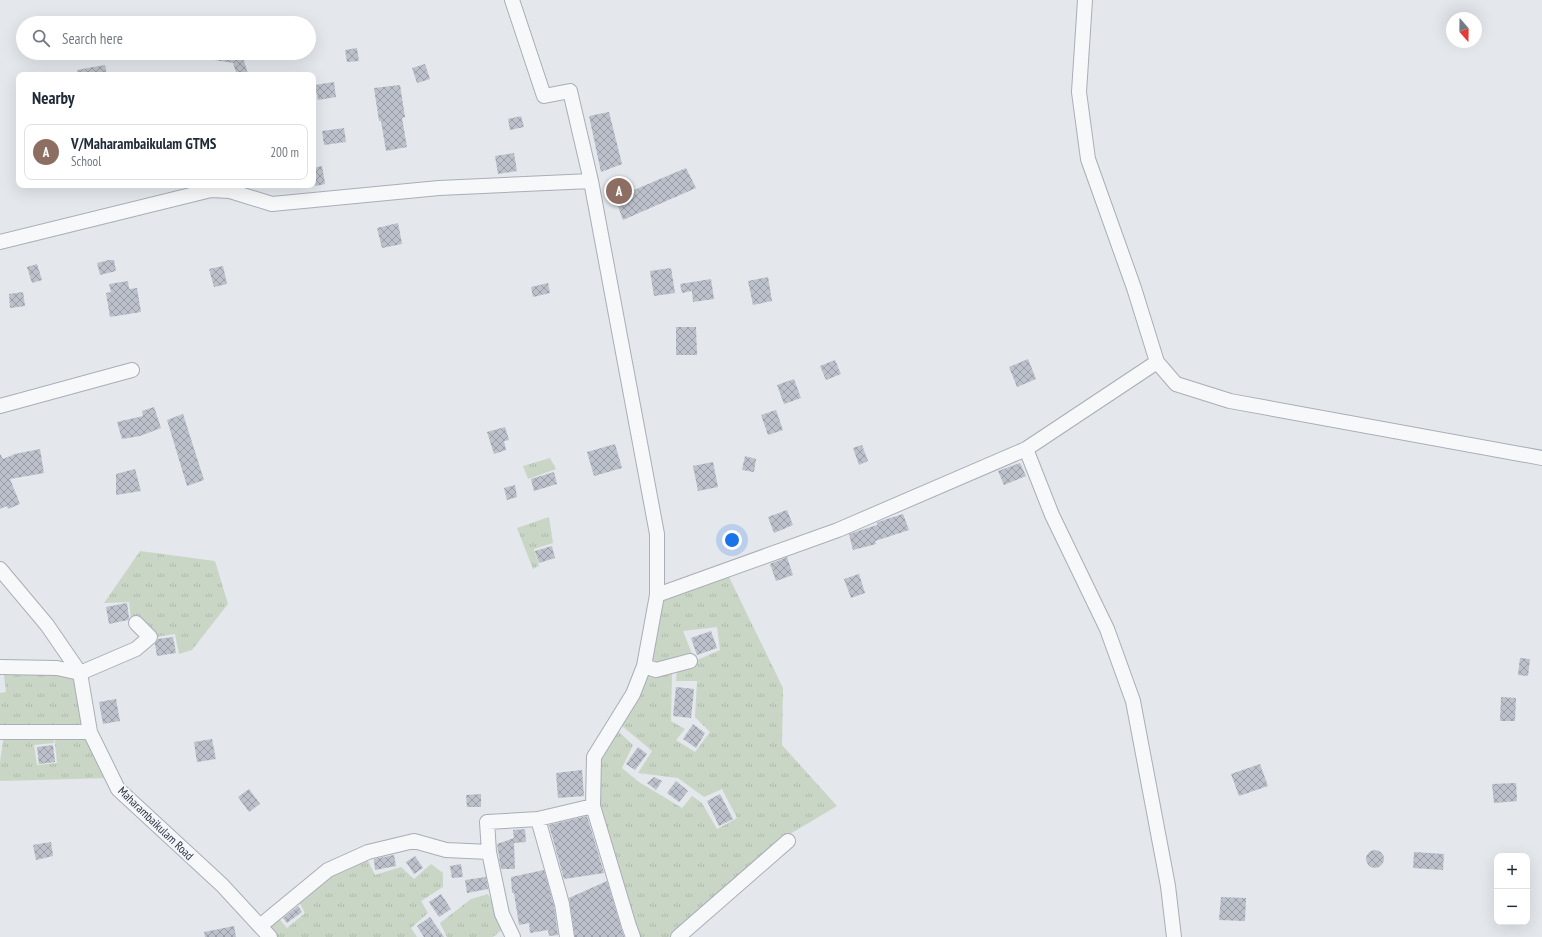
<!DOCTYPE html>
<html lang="en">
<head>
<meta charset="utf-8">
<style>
	:root { --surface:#fff; --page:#f6f6f7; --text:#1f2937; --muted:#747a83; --line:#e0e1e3; --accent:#111827 }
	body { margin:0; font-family:"PT Sans Narrow",sans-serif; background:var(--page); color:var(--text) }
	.controls { position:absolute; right:12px; bottom:12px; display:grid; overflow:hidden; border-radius:8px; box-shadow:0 4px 16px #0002 }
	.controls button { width:36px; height:36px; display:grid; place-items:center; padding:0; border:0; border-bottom:1px solid var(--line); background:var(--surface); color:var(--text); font:20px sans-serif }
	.compass { position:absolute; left:1446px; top:12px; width:36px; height:36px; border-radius:50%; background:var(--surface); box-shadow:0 4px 16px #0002; rotate:160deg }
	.you { position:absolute; left:732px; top:540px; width:14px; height:14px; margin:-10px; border:3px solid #fff; border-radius:50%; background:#1a73e8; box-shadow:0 0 0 6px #1a73e833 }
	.badge { display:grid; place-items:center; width:26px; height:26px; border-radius:50%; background:var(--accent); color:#fff; font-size:13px; font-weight:700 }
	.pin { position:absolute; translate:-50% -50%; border:2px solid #fff; box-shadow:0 1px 4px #0006 }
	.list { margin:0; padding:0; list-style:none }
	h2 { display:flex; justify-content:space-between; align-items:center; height:52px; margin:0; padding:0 16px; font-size:17px }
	h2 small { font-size:13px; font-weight:400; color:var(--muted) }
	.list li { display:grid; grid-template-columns:26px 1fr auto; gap:12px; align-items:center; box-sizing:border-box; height:56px; margin:0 8px 8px; padding:0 8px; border:1px solid var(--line); border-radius:8px }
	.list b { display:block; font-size:15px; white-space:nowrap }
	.list p { margin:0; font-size:13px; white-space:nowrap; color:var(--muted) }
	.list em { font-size:13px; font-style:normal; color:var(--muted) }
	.icon { flex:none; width:22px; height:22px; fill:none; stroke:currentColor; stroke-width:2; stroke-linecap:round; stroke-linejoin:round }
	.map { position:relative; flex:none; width:1542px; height:937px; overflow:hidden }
	.search { position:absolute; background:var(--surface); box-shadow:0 4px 16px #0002; left:16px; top:16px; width:300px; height:44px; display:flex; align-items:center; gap:10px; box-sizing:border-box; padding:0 14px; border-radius:22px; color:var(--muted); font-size:15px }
	.panel { position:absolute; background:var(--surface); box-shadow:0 4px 16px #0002; left:16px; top:72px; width:300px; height:116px; border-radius:8px }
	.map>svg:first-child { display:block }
	.grass { fill:url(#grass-tufts) }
	.building { fill:url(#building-cross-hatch) }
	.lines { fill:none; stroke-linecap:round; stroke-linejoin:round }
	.street-casing { stroke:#a9aeb7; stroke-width:16 }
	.street { stroke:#f7f8fa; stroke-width:14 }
	.labels { text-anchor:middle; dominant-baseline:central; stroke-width:4; stroke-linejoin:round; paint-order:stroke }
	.street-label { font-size:12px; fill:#2b3445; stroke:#f4f6f9 }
</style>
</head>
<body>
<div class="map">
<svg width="1542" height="937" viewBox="0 0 1542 937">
	<defs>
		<pattern id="grass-tufts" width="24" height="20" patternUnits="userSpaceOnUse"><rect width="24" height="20" fill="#c9d6c5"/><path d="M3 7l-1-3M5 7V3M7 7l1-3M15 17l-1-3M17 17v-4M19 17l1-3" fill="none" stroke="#adb8ab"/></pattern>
		<pattern id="building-cross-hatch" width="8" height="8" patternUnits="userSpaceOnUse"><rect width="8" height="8" fill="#bbc0ca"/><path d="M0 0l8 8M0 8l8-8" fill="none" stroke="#989da6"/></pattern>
	</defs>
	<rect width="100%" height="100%" fill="#e4e7ec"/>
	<!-- grass -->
	<path class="grass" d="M 550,458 L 556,469 L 528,479 L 523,466 Z
		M 549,517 L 553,543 L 534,549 L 539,566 L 533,569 L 517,528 Z
		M 140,551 L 215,561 L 228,604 L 192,650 L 179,654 L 175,634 L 155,637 L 131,619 L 129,602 L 104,603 Z
		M 728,575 L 783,688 L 782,745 L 837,806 L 785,837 L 676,933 L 670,937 L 639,937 L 597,806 L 598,760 L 618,731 L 633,745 L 622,768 L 639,782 L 682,808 L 692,796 L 702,803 L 717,829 L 737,818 L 722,789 L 704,797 L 678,778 L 638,773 L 652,751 L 621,725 L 644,670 L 655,673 L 672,674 L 671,721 L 685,729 L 676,740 L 695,752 L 710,732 L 695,717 L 697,681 L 676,681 L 677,669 L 720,650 L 717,627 L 683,631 L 693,656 L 669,665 L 647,663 L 660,599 Z
		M 3,667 L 79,674 L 88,730 L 0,729 L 0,693 L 6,692 Z
		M 54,733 L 90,734 L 110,778 L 0,781 L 0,762 L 4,735 L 53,734 L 54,743 L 34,745 L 37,765 L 57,763 Z
		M 366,857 L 375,875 L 401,867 L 414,879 L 431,864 L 443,873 L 443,887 L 421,901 L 428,913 L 411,928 L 417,937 L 274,937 L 263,926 L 276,915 L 287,928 L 305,913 L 298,900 L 330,874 Z
		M 488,894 L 504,928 L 493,937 L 447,937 L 440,923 L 471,899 Z"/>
	<!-- building -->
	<path class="building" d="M 357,48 L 359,61 L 347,62 L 345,50 Z
		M 209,53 L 242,54 L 248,74 L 237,75 L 233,63 L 208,59 Z
		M 425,64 L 430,79 L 417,83 L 412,68 Z
		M 105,65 L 107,75 L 78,75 L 77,70 Z
		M 334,82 L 336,97 L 318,100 L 315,85 Z
		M 400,85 L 405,117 L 402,118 L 407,147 L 386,151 L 381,121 L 379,121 L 374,88 Z
		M 609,112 L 622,164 L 601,172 L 589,116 Z
		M 521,116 L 524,127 L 510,130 L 508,119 Z
		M 344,128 L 346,142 L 324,145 L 322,131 Z
		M 514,153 L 517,171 L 498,174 L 495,156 Z
		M 322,166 L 325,184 L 315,186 L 313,168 Z
		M 686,168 L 696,188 L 623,220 L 615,198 Z
		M 398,223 L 402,244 L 382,248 L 377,228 Z
		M 109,260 L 114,260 L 116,271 L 100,275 L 97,263 Z
		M 37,264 L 42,280 L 32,283 L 27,267 Z
		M 223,266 L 227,284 L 214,287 L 209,269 Z
		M 671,268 L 675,293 L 654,296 L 650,271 Z
		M 768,277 L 772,301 L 753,305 L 748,281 Z
		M 711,279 L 714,299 L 693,302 L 692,291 L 682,293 L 680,284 Z
		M 128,281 L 129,289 L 137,288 L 141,312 L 110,317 L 106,293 L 111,292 L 109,284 Z
		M 548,283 L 550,293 L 533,297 L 531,287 Z
		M 23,292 L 25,306 L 10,308 L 9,294 Z
		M 676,327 L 696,327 L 697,355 L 676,355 Z
		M 1028,359 L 1036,379 L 1017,387 L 1009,367 Z
		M 835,360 L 841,374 L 826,380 L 820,366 Z
		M 794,379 L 801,398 L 784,404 L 777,385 Z
		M 154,407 L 161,428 L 140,436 L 122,439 L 117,422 L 143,416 L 142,411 Z
		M 776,410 L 783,430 L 768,435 L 761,415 Z
		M 183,414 L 204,480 L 187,486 L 167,420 Z
		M 505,427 L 509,440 L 504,441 L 506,450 L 494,454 L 487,432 Z
		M 615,444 L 622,468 L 594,476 L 587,452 Z
		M 862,445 L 868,461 L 859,465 L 853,448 Z
		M 40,449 L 44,473 L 10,479 L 20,504 L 8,509 L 7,506 L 0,509 L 0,454 L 3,459 L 15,454 Z
		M 745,456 L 756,459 L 754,472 L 742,470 Z
		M 713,462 L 718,487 L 698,491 L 693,466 Z
		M 1020,463 L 1026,476 L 1004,485 L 998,471 Z
		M 135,469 L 141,491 L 116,495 L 116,474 Z
		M 554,472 L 557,484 L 534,491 L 531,479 Z
		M 515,485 L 517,497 L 507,500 L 504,488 Z
		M 787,510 L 793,525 L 774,533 L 768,517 Z
		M 903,514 L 909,530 L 875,541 L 876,544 L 853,550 L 849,534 L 877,525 L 877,523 L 878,522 Z
		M 552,546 L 555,558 L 539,563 L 535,551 Z
		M 787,557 L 793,575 L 776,581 L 770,564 Z
		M 859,574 L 865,593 L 851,598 L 844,579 Z
		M 127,603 L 129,618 L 128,620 L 109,624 L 106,607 Z
		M 711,631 L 717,648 L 697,655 L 691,638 Z
		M 173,637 L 176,653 L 157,656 L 155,644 L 158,639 Z
		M 1520,658 L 1530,659 L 1528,676 L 1518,675 Z
		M 676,687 L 694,689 L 691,718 L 673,716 Z
		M 1501,697 L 1516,698 L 1515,721 L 1500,721 Z
		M 116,699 L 120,721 L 103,724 L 99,702 Z
		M 693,724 L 705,733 L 696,748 L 683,739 Z
		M 212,739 L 216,759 L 197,762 L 194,742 Z
		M 53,745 L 55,762 L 39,764 L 37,747 Z
		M 638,747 L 647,754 L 635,770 L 626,764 Z
		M 1260,764 L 1268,786 L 1239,796 L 1231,774 Z
		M 582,770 L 584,796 L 558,798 L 556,773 Z
		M 654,777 L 662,781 L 656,790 L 647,783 Z
		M 676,781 L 688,791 L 679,802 L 667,793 Z
		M 1516,783 L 1517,801 L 1494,803 L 1492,784 Z
		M 249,789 L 260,804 L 249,812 L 238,797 Z
		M 481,794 L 481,807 L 467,807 L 466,795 Z
		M 720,794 L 733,819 L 719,826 L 707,801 Z
		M 587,816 L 604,873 L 564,879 L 549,825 Z
		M 525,829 L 526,842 L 514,843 L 515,869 L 501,869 L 497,844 L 514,838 L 513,830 Z
		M 51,842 L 53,856 L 36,860 L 33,845 Z
		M1366 859a9 9 0 1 1 18 0a9 9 0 1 1-18 0Z
		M 1414,852 L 1444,854 L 1443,870 L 1413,868 Z
		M 394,855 L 396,866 L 375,870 L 374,859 Z
		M 415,856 L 423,868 L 414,874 L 406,862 Z
		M 461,864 L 463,877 L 452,878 L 450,866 Z
		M 544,870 L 554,906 L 558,935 L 549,936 L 548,930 L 530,933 L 529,923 L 519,925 L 514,893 L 512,893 L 511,877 Z
		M 486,877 L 488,889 L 467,893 L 465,880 Z
		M 607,881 L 624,937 L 575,937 L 569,898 Z
		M 441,894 L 451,909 L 439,917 L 429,902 Z
		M 1221,897 L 1246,898 L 1245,921 L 1219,920 Z
		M 298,906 L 302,912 L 287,923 L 283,918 Z
		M 430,917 L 444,937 L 424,937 L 417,926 Z
		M 234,926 L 236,937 L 205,937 L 204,932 Z"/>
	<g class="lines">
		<defs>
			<path id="street" d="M 512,0 L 544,96 L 570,91 L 591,181 L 657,534 L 657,595 L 644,666 L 633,694 L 594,757 L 593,806 L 629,926 L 633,937
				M 0,242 L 211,190 L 230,191 L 272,204 L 439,188 L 591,181
				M 1157,362 L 1176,384 L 1230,401 L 1542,458
				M 0,406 L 132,370
				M 1026,449 L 1052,515 L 1107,629 L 1133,701 L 1168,886 L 1174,937
				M 0,569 L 47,625 L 80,673 L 90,732 L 118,789 L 222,885 L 270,937
				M 657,595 L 838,530 L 1026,449 L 1157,362 L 1134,288 L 1088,159 L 1079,92 L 1085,0
				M 644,666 L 656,670 L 690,661
				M 0,667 L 57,668 L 80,673 L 136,649 L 150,637 L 136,623
				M 0,732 L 90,732
				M 538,819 L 562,904 L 567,937
				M 260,926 L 328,870 L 368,852 L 414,841 L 446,850 L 489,852
				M 513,937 L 502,914 L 489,852 L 487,822 L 538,819 L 593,806
				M 678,937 L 788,841"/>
		</defs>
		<!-- street casing -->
		<use href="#street" class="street-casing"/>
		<!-- street -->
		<use href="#street" class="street"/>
	</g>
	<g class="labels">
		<!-- street labels -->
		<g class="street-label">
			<text transform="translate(156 823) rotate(44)">Maharambaikulam Road</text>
		</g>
	</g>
</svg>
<div class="controls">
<button>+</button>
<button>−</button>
</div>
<svg class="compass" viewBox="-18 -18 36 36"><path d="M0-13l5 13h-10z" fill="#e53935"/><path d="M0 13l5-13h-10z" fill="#747a83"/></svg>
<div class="you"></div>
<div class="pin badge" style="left:619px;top:191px;background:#8d6e63">A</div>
<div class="search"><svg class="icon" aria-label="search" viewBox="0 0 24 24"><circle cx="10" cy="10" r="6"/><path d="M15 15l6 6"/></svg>Search here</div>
<section class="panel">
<h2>Nearby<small></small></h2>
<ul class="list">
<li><span class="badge" style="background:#8d6e63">A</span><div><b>V/Maharambaikulam GTMS</b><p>School</p></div><em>200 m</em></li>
</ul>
</section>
</div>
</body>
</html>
